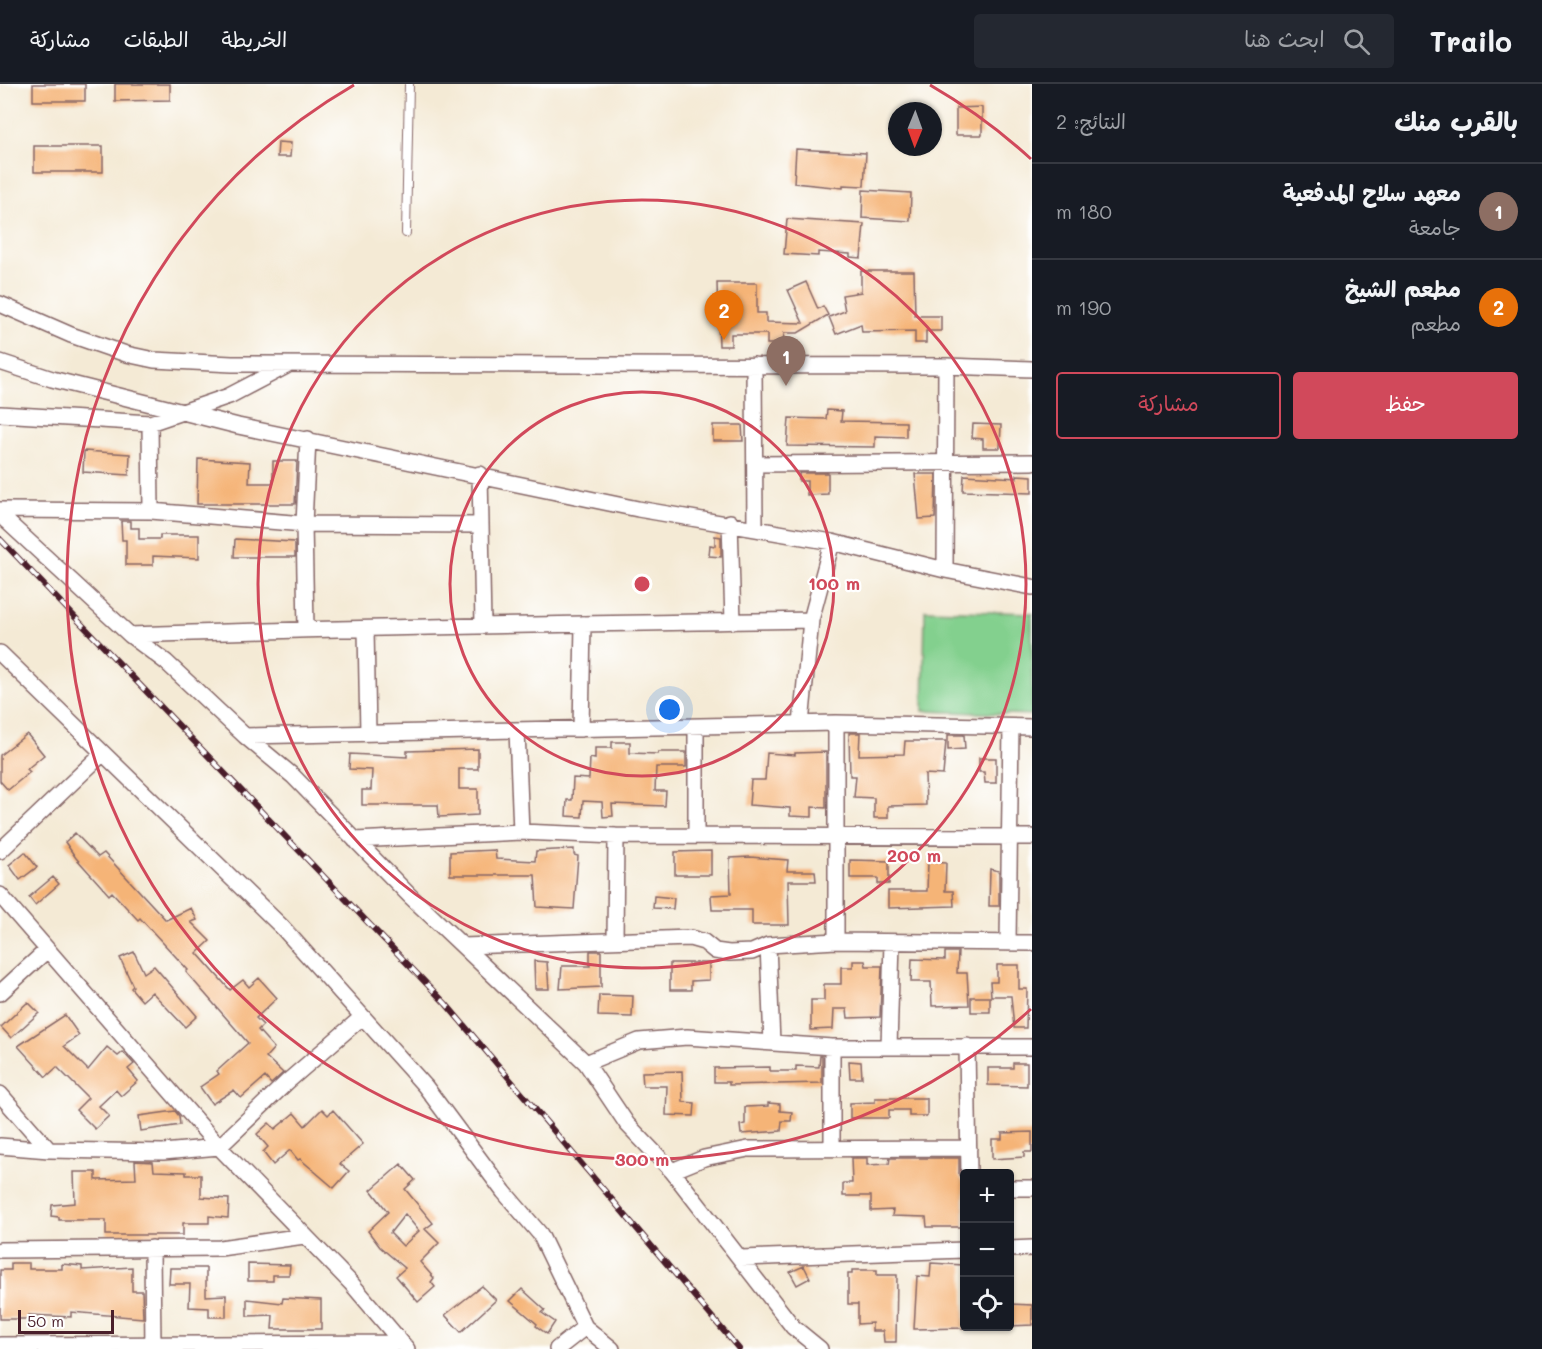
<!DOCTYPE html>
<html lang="ar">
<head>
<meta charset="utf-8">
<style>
	:root { --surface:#171b24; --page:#242831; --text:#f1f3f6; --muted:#9ea1a6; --line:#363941; --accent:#d1495b }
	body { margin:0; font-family:Mali,"Playpen Sans Arabic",sans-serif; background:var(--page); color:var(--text); direction:rtl }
	.controls { position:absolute; right:18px; bottom:18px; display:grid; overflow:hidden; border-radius:6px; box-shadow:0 2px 4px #0004 }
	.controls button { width:54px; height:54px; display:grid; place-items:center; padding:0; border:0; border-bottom:2px solid var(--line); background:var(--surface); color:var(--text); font:30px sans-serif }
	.compass { position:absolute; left:888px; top:18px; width:54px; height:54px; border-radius:50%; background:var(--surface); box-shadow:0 2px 4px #0004; rotate:181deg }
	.scale { position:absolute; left:18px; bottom:15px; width:96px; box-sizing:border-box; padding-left:6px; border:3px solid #4a1f2b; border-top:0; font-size:16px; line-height:21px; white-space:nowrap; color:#4a1f2b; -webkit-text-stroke:4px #fff; paint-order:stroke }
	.you { position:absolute; left:670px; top:626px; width:21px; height:21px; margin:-15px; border:4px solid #fff; border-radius:50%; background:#1a73e8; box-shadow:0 0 0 9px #1a73e833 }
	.badge { display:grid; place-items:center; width:39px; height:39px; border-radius:50%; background:var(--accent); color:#fff; font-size:20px; font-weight:700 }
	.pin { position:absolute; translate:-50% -50px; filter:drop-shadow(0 2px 3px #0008) }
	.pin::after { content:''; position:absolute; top:32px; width:21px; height:18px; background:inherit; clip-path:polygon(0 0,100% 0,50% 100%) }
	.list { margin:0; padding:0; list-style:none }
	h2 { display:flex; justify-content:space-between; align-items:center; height:78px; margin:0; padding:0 24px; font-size:26px }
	h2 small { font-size:20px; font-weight:400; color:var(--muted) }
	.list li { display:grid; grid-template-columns:39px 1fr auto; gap:18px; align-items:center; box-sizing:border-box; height:96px; padding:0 24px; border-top:2px solid var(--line) }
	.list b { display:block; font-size:22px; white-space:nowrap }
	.list p { margin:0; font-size:20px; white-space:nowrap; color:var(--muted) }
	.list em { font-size:20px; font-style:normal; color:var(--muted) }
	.actions { display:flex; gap:12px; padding:18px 24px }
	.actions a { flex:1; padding:14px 0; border:2px solid var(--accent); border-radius:6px; text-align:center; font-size:21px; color:var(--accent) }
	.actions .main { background:var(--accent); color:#fff }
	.icon { flex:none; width:33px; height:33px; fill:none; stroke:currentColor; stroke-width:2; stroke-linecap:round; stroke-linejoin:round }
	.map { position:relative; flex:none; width:1032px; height:1265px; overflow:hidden; direction:ltr }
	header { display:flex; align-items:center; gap:36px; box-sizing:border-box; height:84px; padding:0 30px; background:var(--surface); border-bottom:2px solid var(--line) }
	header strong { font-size:28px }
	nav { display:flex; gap:33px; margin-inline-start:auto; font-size:21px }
	.search { width:420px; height:54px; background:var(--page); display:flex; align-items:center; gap:15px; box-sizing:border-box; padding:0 21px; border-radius:6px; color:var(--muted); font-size:22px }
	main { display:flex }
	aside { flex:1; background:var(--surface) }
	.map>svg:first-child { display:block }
	.green { fill:#83d08e; stroke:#66785c; stroke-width:1.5 }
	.building { fill:#f5b477; fill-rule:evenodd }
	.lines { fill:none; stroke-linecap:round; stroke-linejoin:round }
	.lane-casing { stroke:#866666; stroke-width:10 }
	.street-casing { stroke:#866666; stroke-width:18 }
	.lane { stroke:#fff; stroke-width:8 }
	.street { stroke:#fff; stroke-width:15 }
	.rail-casing { stroke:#4a1f2b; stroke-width:6 }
	.rail { stroke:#fff; stroke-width:4; stroke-dasharray:11; stroke-linecap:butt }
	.ring { fill:none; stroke:#d1495b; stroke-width:3 }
	.centre { fill:#d1495b; stroke:#fff; stroke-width:3 }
	.ring-label { font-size:18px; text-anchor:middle; font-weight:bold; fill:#d1495b; stroke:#fff; stroke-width:4.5; stroke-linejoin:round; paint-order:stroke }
</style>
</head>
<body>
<header>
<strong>Trailo</strong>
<div class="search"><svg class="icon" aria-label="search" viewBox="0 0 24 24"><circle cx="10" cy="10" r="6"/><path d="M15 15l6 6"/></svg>ابحث هنا</div>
<nav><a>الخريطة</a><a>الطبقات</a><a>مشاركة</a></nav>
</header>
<main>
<aside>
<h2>بالقرب منك<small>النتائج: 2</small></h2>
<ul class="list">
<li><span class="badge" style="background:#8d6e63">1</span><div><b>معهد سلاح المدفعية</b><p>جامعة</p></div><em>180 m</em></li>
<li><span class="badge" style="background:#e8710a">2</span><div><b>مطعم الشيخ</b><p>مطعم</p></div><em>190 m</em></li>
</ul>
<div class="actions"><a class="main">حفظ</a><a>مشاركة</a></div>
</aside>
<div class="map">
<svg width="1032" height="1265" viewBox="0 0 1032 1265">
	<rect width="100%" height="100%" fill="#fff"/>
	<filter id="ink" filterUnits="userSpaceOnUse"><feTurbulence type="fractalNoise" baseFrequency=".0167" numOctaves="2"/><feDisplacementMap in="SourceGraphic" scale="12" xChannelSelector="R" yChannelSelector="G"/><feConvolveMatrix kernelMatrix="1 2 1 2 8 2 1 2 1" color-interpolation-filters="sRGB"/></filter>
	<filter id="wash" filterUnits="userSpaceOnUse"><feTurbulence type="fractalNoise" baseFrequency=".008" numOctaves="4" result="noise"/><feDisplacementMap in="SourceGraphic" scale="24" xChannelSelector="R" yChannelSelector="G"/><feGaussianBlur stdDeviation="1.35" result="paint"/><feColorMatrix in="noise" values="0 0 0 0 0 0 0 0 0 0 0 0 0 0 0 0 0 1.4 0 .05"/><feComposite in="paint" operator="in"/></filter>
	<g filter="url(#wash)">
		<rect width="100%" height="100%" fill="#f4ead5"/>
		<!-- green -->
		<path class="green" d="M 925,526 L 1032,529 L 1032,631 L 923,627 Z"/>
		<g id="blocks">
			<!-- building -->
			<path class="building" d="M 33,0 L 85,0 L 85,17 L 33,17 Z
				M 115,0 L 170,0 L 170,16 L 115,17 Z
				M 982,23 L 982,51 L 956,51 L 956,24 Z
				M 278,58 L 291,59 L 290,73 L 277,73 Z
				M 34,62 L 103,62 L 103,88 L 34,88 Z
				M 796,65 L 866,69 L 864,102 L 843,101 L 843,104 L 794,99 Z
				M 863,106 L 911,109 L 910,137 L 862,134 Z
				M 787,135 L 864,140 L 861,174 L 850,173 L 850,170 L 818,168 L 818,172 L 784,170 Z
				M 861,187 L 914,187 L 915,232 L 941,232 L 941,247 L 926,247 L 926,259 L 915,259 L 915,247 L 862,248 L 861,240 L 836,250 L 829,233 L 845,227 L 842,211 L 861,208 Z
				M 806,198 L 818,225 L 823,222 L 828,231 L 798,249 L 784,249 L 783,260 L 767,260 L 767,250 L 731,250 L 731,262 L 719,262 L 717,199 L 757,199 L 757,229 L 766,229 L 766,238 L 803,239 L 788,206 Z
				M 827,326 L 842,327 L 841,337 L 906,338 L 906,353 L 875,352 L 875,363 L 787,362 L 789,334 L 826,335 Z
				M 973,340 L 1001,341 L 1000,364 L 983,364 L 983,355 L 972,354 Z
				M 713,341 L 742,341 L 743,357 L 713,357 Z
				M 84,367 L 130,370 L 129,391 L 83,388 Z
				M 198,375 L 250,378 L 249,399 L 273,399 L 273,377 L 297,377 L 295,420 L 197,420 Z
				M 799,389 L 828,389 L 828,410 L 807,411 L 807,397 L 799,397 Z
				M 915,390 L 936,390 L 935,434 L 919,435 Z
				M 964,391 L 1017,394 L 1017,391 L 1032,392 L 1032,409 L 963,407 Z
				M 121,437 L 131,437 L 131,444 L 139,444 L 139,455 L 160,455 L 160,451 L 199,451 L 199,474 L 153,472 L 153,481 L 126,481 L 126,456 L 122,456 Z
				M 715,452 L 721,453 L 721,473 L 709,472 L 710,461 L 715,462 Z
				M 235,455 L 295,458 L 295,473 L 234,473 Z
				M 849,649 L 860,649 L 859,671 L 904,670 L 905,657 L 946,657 L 943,691 L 925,690 L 926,721 L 888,722 L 888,734 L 874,734 L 874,714 L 854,713 L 856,692 L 850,692 Z
				M 27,650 L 44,671 L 27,685 L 30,688 L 8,706 L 0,697 L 0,671 Z
				M 948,651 L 964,651 L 965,665 L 948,666 Z
				M 612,658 L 630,658 L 630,669 L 658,670 L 658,668 L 686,668 L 686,683 L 656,683 L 655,707 L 666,707 L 665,722 L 612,720 L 613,732 L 603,733 L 602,718 L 583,717 L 582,733 L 566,732 L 567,716 L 572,716 L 573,694 L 589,695 L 590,674 L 595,675 L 595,664 L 612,664 Z
				M 478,665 L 478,685 L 459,685 L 459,705 L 478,705 L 478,731 L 439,733 L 438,721 L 362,721 L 362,706 L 371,706 L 372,686 L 349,685 L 350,670 L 407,673 L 407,667 Z
				M 826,668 L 826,724 L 812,723 L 812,733 L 790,732 L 790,724 L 749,721 L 751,696 L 765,696 L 767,669 L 795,671 L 795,669 Z
				M 979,674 L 996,674 L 996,699 L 985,699 L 984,688 L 979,688 Z
				M 75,749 L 98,773 L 104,769 L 166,836 L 191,824 L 197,836 L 191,838 L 210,857 L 197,869 L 230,906 L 243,896 L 249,903 L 259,894 L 277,914 L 256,934 L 263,941 L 258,946 L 274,964 L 266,973 L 283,989 L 271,1000 L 265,993 L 241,1014 L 234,1006 L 212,1020 L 200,1003 L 219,990 L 217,987 L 248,959 L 186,888 L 188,886 L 140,834 L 138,836 L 112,808 L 109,811 L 76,774 L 65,758 Z
				M 574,765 L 574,771 L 578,772 L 574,825 L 537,823 L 535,791 L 450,791 L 450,768 L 495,766 L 496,775 L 535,777 L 536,767 Z
				M 711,767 L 711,791 L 675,791 L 675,768 Z
				M 25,768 L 37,783 L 20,796 L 9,781 Z
				M 750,773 L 788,776 L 787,787 L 815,787 L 816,797 L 788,797 L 789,841 L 752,841 L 752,826 L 712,826 L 711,811 L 731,810 L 730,774 Z
				M 850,776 L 889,777 L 889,800 L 878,800 L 878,794 L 850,794 Z
				M 928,778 L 946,779 L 945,807 L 953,807 L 954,822 L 888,824 L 888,807 L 927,807 Z
				M 990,785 L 999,787 L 999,822 L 989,822 Z
				M 53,793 L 59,800 L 35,821 L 29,813 Z
				M 654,812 L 674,814 L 673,825 L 653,824 Z
				M 590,867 L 601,867 L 601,903 L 560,905 L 562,882 L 590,882 Z
				M 134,868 L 144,889 L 154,882 L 197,932 L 185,943 L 152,908 L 142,917 L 131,904 L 133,902 L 120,874 Z
				M 945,868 L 958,868 L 957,889 L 967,889 L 969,921 L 932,922 L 931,898 L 911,898 L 912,875 L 945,876 Z
				M 534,877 L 547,878 L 549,905 L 535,905 Z
				M 853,877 L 865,877 L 866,882 L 882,882 L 880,933 L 848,934 L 847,925 L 834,925 L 833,945 L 811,946 L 811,916 L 824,916 L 824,900 L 841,900 L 841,883 L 853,883 Z
				M 670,879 L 709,879 L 709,896 L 691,897 L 691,906 L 670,906 Z
				M 997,881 L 1019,881 L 1019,905 L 1027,905 L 1026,944 L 1014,944 L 1011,912 L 991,912 L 990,898 L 997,898 Z
				M 599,911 L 633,912 L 632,933 L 598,932 Z
				M 971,913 L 990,913 L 990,928 L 971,928 Z
				M 28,918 L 39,929 L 11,954 L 1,943 Z
				M 65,931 L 79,951 L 64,962 L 88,986 L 107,963 L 118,972 L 123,968 L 134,980 L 128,985 L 138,997 L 121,1012 L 116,1006 L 99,1022 L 109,1032 L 95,1045 L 76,1026 L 88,1014 L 57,983 L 46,993 L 18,962 Z
				M 820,972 L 822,972 L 822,999 L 729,1001 L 729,998 L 714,998 L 714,984 L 770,983 L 770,987 L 796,987 L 796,982 L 819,983 Z
				M 849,977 L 861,978 L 862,994 L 850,994 Z
				M 1013,979 L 1027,979 L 1027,1002 L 988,1001 L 988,984 L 1013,984 Z
				M 682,987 L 683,1018 L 695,1019 L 694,1032 L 666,1031 L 667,1002 L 643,1002 L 642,988 Z
				M 875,1014 L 927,1014 L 927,1032 L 909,1032 L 909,1026 L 889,1026 L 889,1034 L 850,1034 L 850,1019 L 875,1018 Z
				M 768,1019 L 780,1020 L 780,1027 L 792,1028 L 791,1037 L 782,1037 L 781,1047 L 741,1050 L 740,1041 L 745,1040 L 745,1023 L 768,1022 Z
				M 322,1025 L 328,1031 L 333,1026 L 363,1060 L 340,1080 L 349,1087 L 334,1104 L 300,1075 L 298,1076 L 290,1066 L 273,1081 L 263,1068 L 268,1063 L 257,1050 L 269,1039 L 275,1045 L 294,1029 L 305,1042 Z
				M 175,1027 L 179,1032 L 180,1041 L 141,1047 L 139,1032 Z
				M 1032,1048 L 1032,1068 L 1024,1068 L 1024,1073 L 992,1075 L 992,1055 L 1002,1055 L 1002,1049 Z
				M 851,1074 L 867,1074 L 867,1081 L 889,1080 L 890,1074 L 959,1074 L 959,1091 L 964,1099 L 964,1143 L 927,1143 L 926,1133 L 892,1132 L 893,1126 L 871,1127 L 871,1112 L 843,1112 L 843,1099 L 852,1099 Z
				M 135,1077 L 153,1078 L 154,1087 L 186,1088 L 186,1091 L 201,1091 L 201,1113 L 229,1115 L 228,1134 L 209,1132 L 209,1139 L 183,1139 L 183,1151 L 106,1151 L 106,1136 L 59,1136 L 59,1133 L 51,1132 L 52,1121 L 75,1119 L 74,1088 L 96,1088 L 96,1096 L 136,1095 Z
				M 401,1080 L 415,1096 L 405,1105 L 433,1139 L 425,1145 L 439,1159 L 420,1178 L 434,1194 L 431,1198 L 435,1203 L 418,1218 L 396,1192 L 405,1184 L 380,1163 L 368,1147 L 388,1128 L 371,1106 ZM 405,1130 L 419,1147 L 403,1162 L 390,1149 Z
				M 11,1179 L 29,1179 L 29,1185 L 62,1185 L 62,1180 L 82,1182 L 82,1186 L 132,1183 L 132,1207 L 142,1207 L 143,1234 L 71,1228 L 71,1233 L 29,1231 L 29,1235 L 0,1235 L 0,1186 L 11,1186 Z
				M 931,1179 L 963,1181 L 965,1244 L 914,1245 L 917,1192 L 930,1193 Z
				M 248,1180 L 290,1181 L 289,1191 L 273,1191 L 273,1197 L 248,1197 Z
				M 804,1182 L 810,1194 L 797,1201 L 790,1188 Z
				M 170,1184 L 206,1184 L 206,1212 L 226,1211 L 226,1233 L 209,1233 L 209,1224 L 189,1223 L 190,1200 L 169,1200 Z
				M 852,1186 L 877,1186 L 877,1191 L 897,1191 L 896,1258 L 884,1258 L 883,1247 L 872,1247 L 872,1239 L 858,1240 L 858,1220 L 848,1220 L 848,1190 L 852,1190 Z
				M 482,1202 L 496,1216 L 461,1248 L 445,1231 Z
				M 522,1205 L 545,1226 L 542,1229 L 555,1238 L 547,1250 L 536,1242 L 537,1240 L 510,1217 Z
				M 283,1214 L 321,1216 L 321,1245 L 272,1245 L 273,1231 L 247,1232 L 247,1215 L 282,1219 Z
				M 1010,1220 L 1032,1221 L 1032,1241 L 1010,1242 Z"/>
		</g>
	</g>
	<g filter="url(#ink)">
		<use href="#blocks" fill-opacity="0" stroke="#866666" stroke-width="1.5"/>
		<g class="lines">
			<defs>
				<path id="lane" d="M 406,149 L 409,0"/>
				<path id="street" d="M 0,220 L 71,251 L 126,270 L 154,276 L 232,280 L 946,282 L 1032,285
					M 0,278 L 52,295 L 238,342 L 638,425 L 832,458 L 945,486 L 1032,503
					M 754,281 L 755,444
					M 0,330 L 150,339 L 229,312 L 288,281
					M 150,339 L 151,427
					M 755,380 L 1032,378
					M 480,390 L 483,541
					M 0,426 L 151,427 L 304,440 L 480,441
					M 0,431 L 130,551 L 166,578 L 245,652 L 293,692 L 409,811 L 586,979 L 627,1040 L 672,1087 L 793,1243 L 820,1265
					M 730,438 L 733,538
					M 945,486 L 946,282
					M 306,545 L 304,440 L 308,355
					M 366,546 L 368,649
					M 130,551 C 357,543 584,540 811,536
					M 0,569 L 282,843 L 425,1002 L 504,1108 L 540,1150 L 585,1243 L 612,1265
					M 836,639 L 836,857
					M 801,640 L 811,536 L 832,458
					M 581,645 L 583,540
					M 517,646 L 521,748
					M 245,652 L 836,639 L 1032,643
					M 696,752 L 696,644
					M 355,756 L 521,748 L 616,752 L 1032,753
					M 0,767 L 102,670
					M 0,811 L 219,1063 L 351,1199 L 407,1265
					M 615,857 L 616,752
					M 1008,858 L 1011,643
					M 768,861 L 772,959
					M 464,862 L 690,854 L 704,858 L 715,867 L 729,869 L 752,868 L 768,861 L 836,857 L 1032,859
					M 0,909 L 47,866
					M 967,962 L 969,1090
					M 832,963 L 832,1063
					M 889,963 L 892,858
					M 586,979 L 639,957 L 687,953 L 832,963 L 1032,963
					M 0,1010 L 49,1066
					M 0,1062 L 49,1066 L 163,1068 L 219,1063 L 287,998 L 361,934
					M 672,1087 L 704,1074 L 748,1065 L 969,1064
					M 1010,1104 L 1032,1104
					M 152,1164 L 153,1265
					M 1010,1165 L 1032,1164
					M 0,1166 L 220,1164 L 304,1152
					M 741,1174 L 964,1166
					M 0,1261 L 402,1259
					M 557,1265 L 585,1243"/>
			</defs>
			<!-- lane casing -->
			<use href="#lane" class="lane-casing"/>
			<!-- street casing -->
			<use href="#street" class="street-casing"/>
			<!-- lane -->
			<use href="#lane" class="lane"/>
			<!-- street -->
			<use href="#street" class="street"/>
			<defs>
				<path id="rail" d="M 0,455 L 446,920 L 739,1265"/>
			</defs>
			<!-- rail casing -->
			<use href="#rail" class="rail-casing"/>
			<!-- rail -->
			<use href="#rail" class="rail"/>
		</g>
	</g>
	<!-- distance rings -->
	<g class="ring">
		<circle cx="642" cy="500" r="192"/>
		<circle cx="642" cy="500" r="384"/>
		<path d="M1031 925A576 576 0 1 1 354 1M930 1A576 576 0 0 1 1031 75"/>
	</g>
	<circle cx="642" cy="500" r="9" class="centre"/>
	<g class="ring-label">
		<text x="834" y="506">100 m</text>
		<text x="914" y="778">200 m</text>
		<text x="642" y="1082">300 m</text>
	</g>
</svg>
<div class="controls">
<button>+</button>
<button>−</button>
<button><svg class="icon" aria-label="locate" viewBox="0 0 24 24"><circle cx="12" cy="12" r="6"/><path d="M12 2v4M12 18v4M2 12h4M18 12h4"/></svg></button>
</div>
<svg class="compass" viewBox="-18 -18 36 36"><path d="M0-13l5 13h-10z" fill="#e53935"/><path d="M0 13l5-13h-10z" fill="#9ea1a6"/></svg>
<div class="scale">50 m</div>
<div class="you"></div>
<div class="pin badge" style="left:786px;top:302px;background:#8d6e63">1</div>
<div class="pin badge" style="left:724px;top:256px;background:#e8710a">2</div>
</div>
</main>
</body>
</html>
